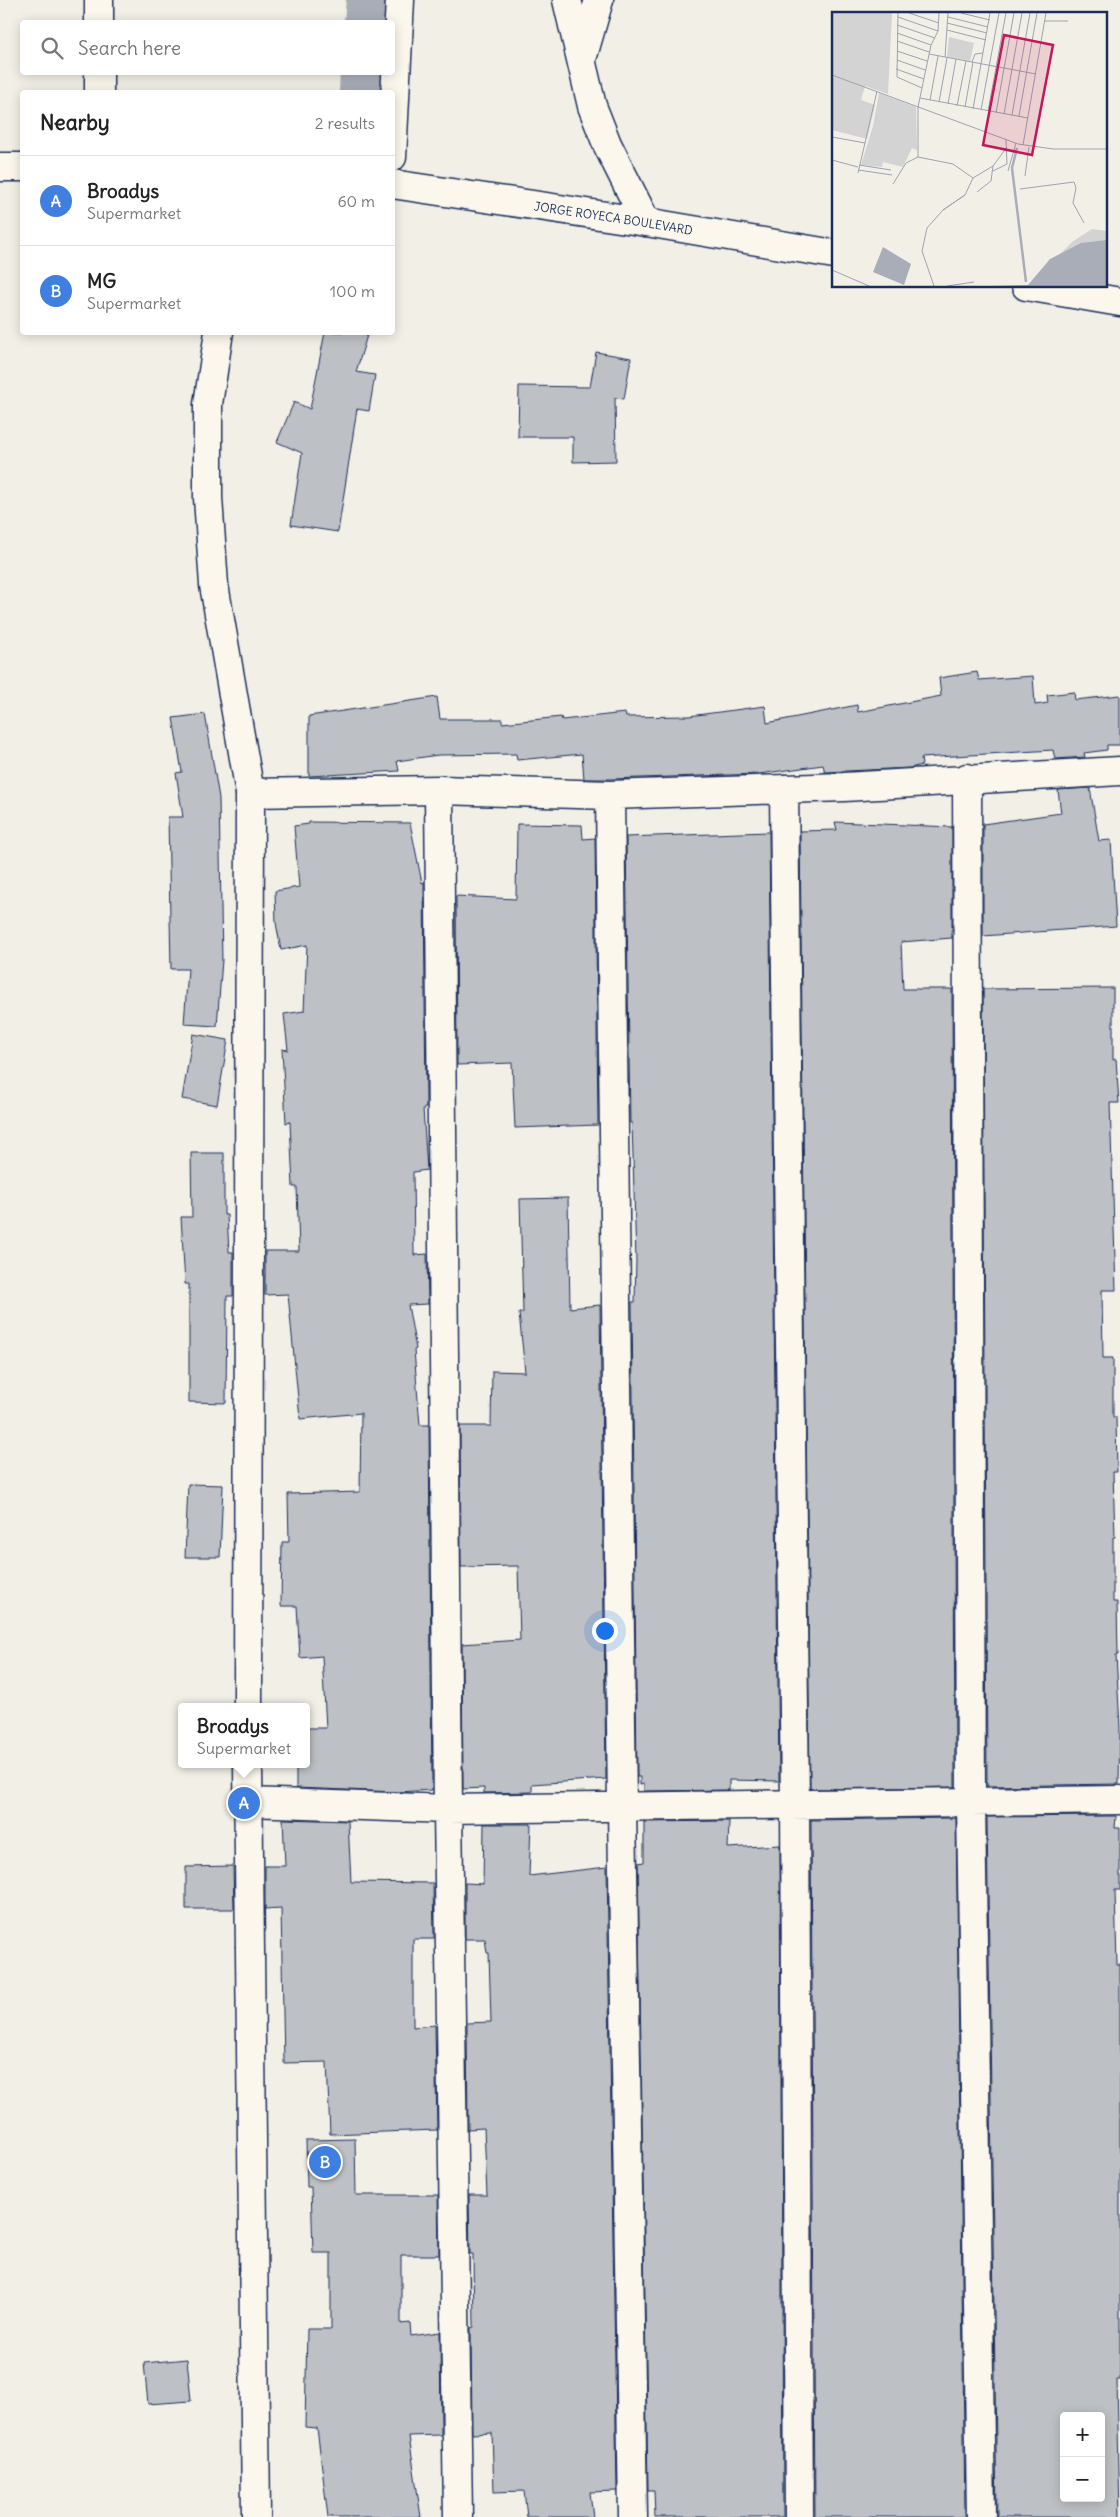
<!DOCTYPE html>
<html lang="en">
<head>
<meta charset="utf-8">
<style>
	:root { --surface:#fff; --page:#f6f6f6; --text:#222; --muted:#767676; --line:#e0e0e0; --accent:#111827 }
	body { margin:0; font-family:Delius,sans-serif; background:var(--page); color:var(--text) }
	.controls { position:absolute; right:15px; bottom:15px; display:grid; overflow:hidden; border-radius:5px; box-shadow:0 2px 12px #0003 }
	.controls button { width:45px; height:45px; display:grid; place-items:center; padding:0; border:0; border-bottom:1px solid var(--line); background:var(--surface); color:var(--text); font:25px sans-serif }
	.you { position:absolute; left:604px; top:1630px; width:18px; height:18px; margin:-12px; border:4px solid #fff; border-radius:50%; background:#1a73e8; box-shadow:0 0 0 8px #1a73e833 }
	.badge { display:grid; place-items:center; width:32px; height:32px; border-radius:50%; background:var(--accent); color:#fff; font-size:16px; font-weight:700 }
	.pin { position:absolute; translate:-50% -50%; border:2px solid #fff; box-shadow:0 1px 5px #0006 }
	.popup { position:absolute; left:178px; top:1703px; width:132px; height:65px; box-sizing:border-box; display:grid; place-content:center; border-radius:5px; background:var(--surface); filter:drop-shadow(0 1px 4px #0005); font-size:16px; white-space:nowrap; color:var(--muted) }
	.popup b { font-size:19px; color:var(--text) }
	.popup::after { content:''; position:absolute; left:50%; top:100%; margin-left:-10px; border:10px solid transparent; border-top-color:var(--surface) }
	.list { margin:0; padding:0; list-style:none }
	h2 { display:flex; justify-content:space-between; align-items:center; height:65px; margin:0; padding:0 20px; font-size:21px }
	h2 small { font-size:16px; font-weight:400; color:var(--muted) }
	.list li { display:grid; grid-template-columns:32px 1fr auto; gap:15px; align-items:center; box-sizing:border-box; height:90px; padding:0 20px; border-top:1px solid var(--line) }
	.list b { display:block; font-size:19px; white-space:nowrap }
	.list p { margin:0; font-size:16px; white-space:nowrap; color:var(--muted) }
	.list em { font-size:16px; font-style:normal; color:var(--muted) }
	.icon { flex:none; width:28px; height:28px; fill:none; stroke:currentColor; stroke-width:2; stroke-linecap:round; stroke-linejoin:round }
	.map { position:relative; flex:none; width:1120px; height:2517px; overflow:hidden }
	.search { position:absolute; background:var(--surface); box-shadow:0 2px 12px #0003; left:20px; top:20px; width:375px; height:55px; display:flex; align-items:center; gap:12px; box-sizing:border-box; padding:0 18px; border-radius:5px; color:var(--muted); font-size:19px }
	.panel { position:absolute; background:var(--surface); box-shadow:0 2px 12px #0003; left:20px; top:90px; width:375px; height:245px; border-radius:5px }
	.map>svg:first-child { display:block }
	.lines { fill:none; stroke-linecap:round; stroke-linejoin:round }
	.canal { stroke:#a9adb7; stroke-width:44 }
	.building { fill:#bdc0c4; stroke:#1b2f5e; fill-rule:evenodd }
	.street-casing { stroke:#1b2f5e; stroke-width:31 }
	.secondary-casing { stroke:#1b2f5e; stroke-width:31 }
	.street { stroke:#fbf7ec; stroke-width:28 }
	.secondary { stroke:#fbf7ec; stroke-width:28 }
	.labels { text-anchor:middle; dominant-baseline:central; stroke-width:4; stroke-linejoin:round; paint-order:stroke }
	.street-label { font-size:12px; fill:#1b2f5e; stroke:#fbf7ec }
	.inset-river { fill:none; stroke:#a9adb7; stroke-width:2.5 }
	.inset-road { fill:none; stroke:#9ca2b0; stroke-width:1 }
	.view { fill:#c2185b; fill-opacity:0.15; stroke:#c2185b; stroke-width:2.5 }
	.inset-edge { fill:none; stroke:#1b2f5e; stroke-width:2.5 }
</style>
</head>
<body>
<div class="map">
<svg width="1120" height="2517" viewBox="0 0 1120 2517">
	<rect width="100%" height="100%" fill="#f2efe6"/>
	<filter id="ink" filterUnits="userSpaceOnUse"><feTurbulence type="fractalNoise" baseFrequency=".02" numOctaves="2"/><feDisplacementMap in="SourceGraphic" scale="10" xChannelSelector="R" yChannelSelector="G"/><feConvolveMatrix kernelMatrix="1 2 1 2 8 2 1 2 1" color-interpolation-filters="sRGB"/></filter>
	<g filter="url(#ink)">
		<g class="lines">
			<!-- canal -->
			<path class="canal" d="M 366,22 L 368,0
				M 361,92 L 362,72"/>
		</g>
		<!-- building -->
		<path class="building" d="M 325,332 L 368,332 L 356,372 L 375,375 L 369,411 L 357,409 L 338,532 L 291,525 L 302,453 L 277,442 L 294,402 L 310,409 Z
			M 596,352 L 631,358 L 624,399 L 615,398 L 616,461 L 573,462 L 573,437 L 518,437 L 519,386 L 590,387 Z
			M 977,672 L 979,680 L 1033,676 L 1035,705 L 1048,703 L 1047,695 L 1074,692 L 1075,700 L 1120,695 L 1120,745 L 1107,745 L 1107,750 L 1084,753 L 1085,757 L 1055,759 L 1053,750 L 921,758 L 922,765 L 910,768 L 825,772 L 823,765 L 759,774 L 610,779 L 584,779 L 582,754 L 517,760 L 516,754 L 438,755 L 397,761 L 399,771 L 309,776 L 309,716 L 437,697 L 440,719 L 502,719 L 502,723 L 561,717 L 562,720 L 625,713 L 626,717 L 689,716 L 765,706 L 767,723 L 857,705 L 858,712 L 941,696 L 939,678 Z
			M 205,714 L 219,798 L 222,960 L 217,1026 L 184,1024 L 188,969 L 171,969 L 168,817 L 183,817 L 176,773 L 182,772 L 173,718 Z
			M 1090,788 L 1099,841 L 1111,840 L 1116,926 L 983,936 L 983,824 L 1061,813 L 1058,790 Z
			M 309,822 L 410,823 L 422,883 L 424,882 L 426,1108 L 423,1108 L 427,1170 L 413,1172 L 414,1255 L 427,1254 L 428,1304 L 408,1305 L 416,1349 L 414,1350 L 420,1425 L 429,1425 L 432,1790 L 397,1792 L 296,1788 L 296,1764 L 306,1764 L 306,1728 L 326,1728 L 322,1656 L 300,1658 L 297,1606 L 281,1606 L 282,1542 L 289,1542 L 288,1494 L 360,1492 L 361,1413 L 300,1419 L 288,1294 L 265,1295 L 265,1251 L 299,1251 L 297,1187 L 293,1187 L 290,1122 L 286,1123 L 282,1049 L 288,1050 L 284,1014 L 304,1011 L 307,945 L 281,950 L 276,923 L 275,891 L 299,887 L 294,826 L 309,824 Z
			M 835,822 L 952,827 L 952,938 L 901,942 L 903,989 L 952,989 L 955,1787 L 810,1789 L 800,831 L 837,830 Z
			M 517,824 L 582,825 L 583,839 L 595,838 L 598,1125 L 515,1128 L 512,1063 L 457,1065 L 456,896 L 516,899 Z
			M 769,832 L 779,1781 L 729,1780 L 729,1790 L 644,1791 L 644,1784 L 640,1785 L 640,1777 L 637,1777 L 632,1302 L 635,1302 L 636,1260 L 632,1123 L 630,1123 L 626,837 Z
			M 1113,988 L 1113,1060 L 1116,1059 L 1119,1103 L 1110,1103 L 1116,1290 L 1102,1290 L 1103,1358 L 1113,1358 L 1113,1417 L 1116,1417 L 1117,1472 L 1113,1472 L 1115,1537 L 1113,1537 L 1113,1602 L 1117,1602 L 1118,1655 L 1116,1655 L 1120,1727 L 1119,1784 L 987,1786 L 983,989 Z
			M 193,1034 L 228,1040 L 217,1105 L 182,1099 Z
			M 191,1153 L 224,1153 L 224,1215 L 227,1215 L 229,1252 L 233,1252 L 233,1296 L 227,1296 L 226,1403 L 189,1402 L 189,1284 L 185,1284 L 181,1217 L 192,1217 Z
			M 568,1198 L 570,1308 L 600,1305 L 606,1779 L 532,1784 L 532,1792 L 484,1793 L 484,1788 L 463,1789 L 462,1644 L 520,1640 L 518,1566 L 461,1567 L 460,1426 L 491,1426 L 492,1371 L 525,1372 L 519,1313 L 523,1313 L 520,1199 Z
			M 188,1484 L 223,1485 L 220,1557 L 185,1557 Z
			M 1116,1816 L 1115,1828 L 1120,1828 L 1120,1890 L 1115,1890 L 1117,1965 L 1120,1965 L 1120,2380 L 1117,2380 L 1120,2517 L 997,2517 L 987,1817 ZM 1064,2416 L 1101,2416 L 1101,2498 L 1064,2498 Z
			M 956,1818 L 965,2517 L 815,2517 L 811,1820 Z
			M 283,1819 L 348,1821 L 351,1882 L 433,1883 L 434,1939 L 413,1939 L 413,2027 L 435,2025 L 437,2130 L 330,2134 L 327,2062 L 284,2063 L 281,1908 L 265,1909 L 265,1866 L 285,1866 Z
			M 729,1821 L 728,1848 L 780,1845 L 783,2517 L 655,2517 L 654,2490 L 648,2490 L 638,1863 L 644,1862 L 644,1822 Z
			M 484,1824 L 531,1824 L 529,1876 L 607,1867 L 617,2491 L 590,2492 L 593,2517 L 527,2517 L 524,2491 L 494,2492 L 492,2433 L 472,2434 L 471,2328 L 474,2327 L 473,2254 L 470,2254 L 469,2195 L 487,2195 L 484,2128 L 468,2129 L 467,2023 L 491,2022 L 489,1953 L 487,1953 L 485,1939 L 465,1939 L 465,1883 L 483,1884 Z
			M 233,1866 L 234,1909 L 186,1909 L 186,1867 Z
			M 355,2139 L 356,2195 L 438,2195 L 439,2255 L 401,2255 L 401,2324 L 410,2323 L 411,2336 L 440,2332 L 441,2435 L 409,2436 L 421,2517 L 328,2517 L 317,2428 L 305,2427 L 307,2329 L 331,2329 L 331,2253 L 313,2253 L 311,2187 L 307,2187 L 306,2140 Z
			M 187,2359 L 191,2401 L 148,2404 L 144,2363 Z"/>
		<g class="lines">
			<defs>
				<path id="street" d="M 99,0 L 99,22
					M 567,0 L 592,106 L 607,144 L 646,222
					M 582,59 L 599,0
					M 99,72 L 99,92
					M 392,157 L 400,0
					M 967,778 L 971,1801 L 981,2517
					M 784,789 L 795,1804 L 799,2517
					M 439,790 L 448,1809 L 458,2517
					M 250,793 L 439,790 L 610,795 L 844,787 L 1120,771
					M 610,795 L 622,1807 L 633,2517
					M 248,1802 L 448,1809 L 1120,1800"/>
				<g id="secondary">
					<path d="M 0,167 L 22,167"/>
					<path id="s1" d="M 392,184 L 646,222 L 834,254"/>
					<path d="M 1026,286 L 1120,302"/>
					<path d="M 219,332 L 208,404 L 208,498 L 214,585 L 250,793 L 248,1707"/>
					<path d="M 248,1764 L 256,2517"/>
				</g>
			</defs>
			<!-- street casing -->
			<use href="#street" class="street-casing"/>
			<!-- secondary casing -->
			<use href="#secondary" class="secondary-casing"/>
			<!-- street -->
			<use href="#street" class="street"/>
			<!-- secondary -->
			<use href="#secondary" class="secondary"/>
		</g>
	</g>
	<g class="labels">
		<!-- street labels -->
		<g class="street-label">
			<text stroke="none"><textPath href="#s1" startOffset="224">JORGE ROYECA BOULEVARD</textPath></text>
		</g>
	</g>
	<!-- overview -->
	<g transform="translate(832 12)">
		<rect width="275" height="275" fill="#f2efe6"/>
		<path d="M 0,1 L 60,1 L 56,82 L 33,74 L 29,88 L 43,93 L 35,127 L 0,118 ZM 117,25 L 142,31 L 138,49 L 115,45 ZM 47,81 L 84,95 L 85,138 L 80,136 L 71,155 L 51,150 L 50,155 L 29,153 L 41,114 ZM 260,217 L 275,219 L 275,237 L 221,249 L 240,230 Z" fill="#d2d3d2"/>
		<path d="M 275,228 L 275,274 L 158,274 L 196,273 L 218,247 L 249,231 ZM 51,235 L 79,252 L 72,273 L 41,260 Z" fill="#a9adb7"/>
		<path class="inset-river" d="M 185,136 L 180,156 L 194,270"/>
		<path class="inset-road" d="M 66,1 L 65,65 L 90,76M 77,1 L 107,11M 129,1 L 158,8M 66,5 L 106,19M 116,5 L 156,15M 213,9 L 236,9M 115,11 L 155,21M 65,13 L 103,26M 115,18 L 154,28M 65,21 L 99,33M 65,29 L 97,40M 65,39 L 95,49M 97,42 L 204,62M 113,45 L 116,1M 65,48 L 93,58M 140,50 L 143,42 L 151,41M 64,57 L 92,67M 0,63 L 186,132 L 221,137 L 275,137M 88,86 L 196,106M 98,88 L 106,44M 107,90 L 115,46M 116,92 L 124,47M 125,94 L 134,49M 133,95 L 141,50M 141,97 L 158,1M 149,98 L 167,1M 156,99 L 174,1M 164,101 L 182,1M 172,102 L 190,1M 180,103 L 198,1M 187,104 L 205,1M 0,125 L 33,131M 174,128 L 175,152M 191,133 L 214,1M 86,145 L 86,95 L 99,33 L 106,19 L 107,1M 0,148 L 26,155M 27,153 L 59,158M 26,158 L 60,163M 161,159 L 175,152M 176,159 L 184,131M 26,161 L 45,79M 193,164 L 197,135M 61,172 L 74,151 L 86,145 L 121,152 L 141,166M 188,177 L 242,170 L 244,176 L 241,191 L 252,211M 145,180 L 159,169 L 161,154M 111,198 L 133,183 L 141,166 L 161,154 L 175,135M 0,258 L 37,274M 102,274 L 90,239 L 95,216 L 111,198 L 133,183M 115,274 L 142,270"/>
		<path class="view" d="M 172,23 L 221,33 L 200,143 L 151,133 Z"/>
		<rect width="275" height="275" class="inset-edge"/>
	</g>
</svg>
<div class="controls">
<button>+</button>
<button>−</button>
</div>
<div class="you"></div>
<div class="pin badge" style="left:244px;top:1803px;background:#3f7fe0">A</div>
<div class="popup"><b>Broadys</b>Supermarket</div>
<div class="pin badge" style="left:325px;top:2162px;background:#3f7fe0">B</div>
<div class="search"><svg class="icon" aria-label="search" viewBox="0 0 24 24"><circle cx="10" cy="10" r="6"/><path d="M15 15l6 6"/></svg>Search here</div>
<section class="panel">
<h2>Nearby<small>2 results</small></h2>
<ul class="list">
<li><span class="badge" style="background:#3f7fe0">A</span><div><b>Broadys</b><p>Supermarket</p></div><em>60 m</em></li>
<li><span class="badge" style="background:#3f7fe0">B</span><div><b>MG</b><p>Supermarket</p></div><em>100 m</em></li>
</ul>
</section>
</div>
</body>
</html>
